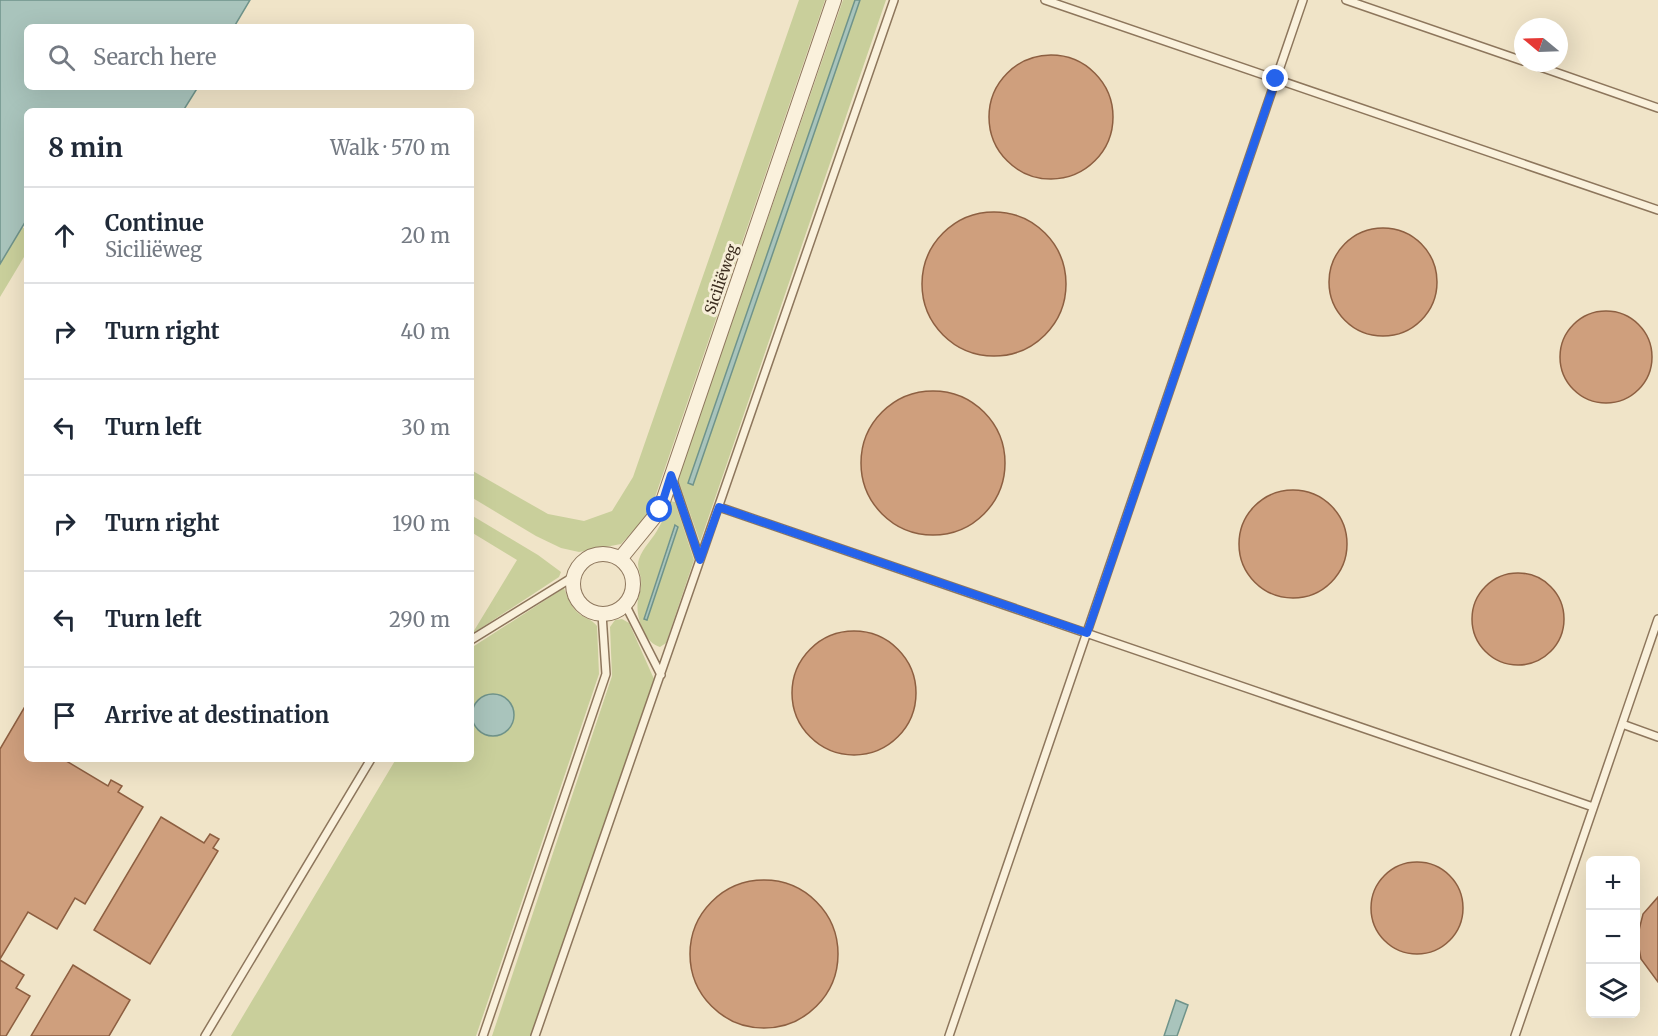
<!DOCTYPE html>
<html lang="en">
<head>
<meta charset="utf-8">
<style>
	:root { --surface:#fff; --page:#f2f2f3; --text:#1f2937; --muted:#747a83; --line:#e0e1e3 }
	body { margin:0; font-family:Merriweather,serif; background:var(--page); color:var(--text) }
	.controls { position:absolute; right:18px; bottom:18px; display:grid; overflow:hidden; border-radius:9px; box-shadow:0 6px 24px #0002 }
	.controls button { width:54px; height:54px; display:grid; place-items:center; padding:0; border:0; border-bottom:2px solid var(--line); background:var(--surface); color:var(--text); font:30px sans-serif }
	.compass { position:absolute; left:1514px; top:18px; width:54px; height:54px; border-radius:50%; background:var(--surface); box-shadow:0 6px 24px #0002; rotate:289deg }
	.stop { position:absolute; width:18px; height:18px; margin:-14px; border:4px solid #2563eb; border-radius:50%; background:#fff }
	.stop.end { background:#2563eb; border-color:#fff; box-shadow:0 2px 6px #0008 }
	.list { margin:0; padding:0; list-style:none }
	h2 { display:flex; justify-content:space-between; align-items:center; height:78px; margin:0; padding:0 24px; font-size:26px }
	h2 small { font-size:20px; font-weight:400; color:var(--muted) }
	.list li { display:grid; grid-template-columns:39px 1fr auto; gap:18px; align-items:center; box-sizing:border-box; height:96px; padding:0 24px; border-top:2px solid var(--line) }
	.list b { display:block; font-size:22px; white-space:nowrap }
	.list p { margin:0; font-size:20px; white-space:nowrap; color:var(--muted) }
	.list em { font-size:20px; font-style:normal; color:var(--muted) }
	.icon { flex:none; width:33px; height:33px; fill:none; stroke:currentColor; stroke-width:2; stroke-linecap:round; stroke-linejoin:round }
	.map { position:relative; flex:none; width:1658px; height:1036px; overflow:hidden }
	.search { position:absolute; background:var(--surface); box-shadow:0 6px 24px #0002; left:24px; top:24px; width:450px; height:66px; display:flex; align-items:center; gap:15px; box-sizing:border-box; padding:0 21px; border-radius:9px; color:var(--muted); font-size:22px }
	.panel { position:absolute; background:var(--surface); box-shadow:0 6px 24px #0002; left:24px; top:108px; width:450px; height:654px; border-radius:9px }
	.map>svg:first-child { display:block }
	.green { fill:#c9cf9b; fill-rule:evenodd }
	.water { fill:#a9c4bc; stroke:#6f938a; stroke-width:1.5 }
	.building { fill:#cf9f7d; stroke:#8d5f41; stroke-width:1.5 }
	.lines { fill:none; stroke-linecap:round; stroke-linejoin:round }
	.lane-casing { stroke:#8d765c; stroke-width:10 }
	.street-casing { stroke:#8d765c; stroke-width:16 }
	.lane { stroke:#faf1dc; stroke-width:7 }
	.street { stroke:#faf1dc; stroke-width:14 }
	.route { stroke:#2563eb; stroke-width:8 }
	.labels { text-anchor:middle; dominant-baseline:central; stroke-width:6; stroke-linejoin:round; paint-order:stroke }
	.street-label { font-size:15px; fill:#3d2e20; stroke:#f7eed8 }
</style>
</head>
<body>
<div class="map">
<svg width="1658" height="1036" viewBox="0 0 1658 1036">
	<rect width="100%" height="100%" fill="#f0e4c8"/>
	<!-- green -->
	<path class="green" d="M 799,0 L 825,0 L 654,500 L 647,516 L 621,544 L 579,552 L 561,548 L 536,536 L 471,497 L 471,470 L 548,514 L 584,521 L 612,511 L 633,477 Z
		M 843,0 L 855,0 L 688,483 L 693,485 L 860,0 L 886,0 L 700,542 L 678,479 Z
		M 22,227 L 27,230 L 27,252 L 0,297 L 0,264 Z
		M 670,501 L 675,502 L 694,560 L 666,643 L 660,647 C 644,643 635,615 638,600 C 639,593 642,588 641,581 C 641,573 636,567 639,559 C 643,547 654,538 659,527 C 664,519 667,509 670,501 ZM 674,526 L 678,527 L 647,620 L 644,618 Z
		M 471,515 L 538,555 L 561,572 L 559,577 L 472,634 L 517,560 L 471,532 Z
		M 564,588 C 568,600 573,611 584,617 C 590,620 593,621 597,626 L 599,674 L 476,1036 L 231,1036 L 396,759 L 471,759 L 471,648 Z
		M 622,619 L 629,623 L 654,679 L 531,1036 L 492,1036 L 612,676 L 610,627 L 615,620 Z"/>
	<!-- water -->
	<path class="water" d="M 0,0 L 250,0 L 234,27 L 27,27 L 27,87 L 198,87 L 183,111 L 27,111 L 27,219 L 0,264 Z
		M 855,0 L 860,0 L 693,485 L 688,483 Z
		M 675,525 L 678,527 L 647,620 L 644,619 Z
		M472 715a21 21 0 1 1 42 0a21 21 0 1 1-42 0Z
		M 1176,1000 L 1188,1005 L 1177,1036 L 1164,1036 Z"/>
	<!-- building -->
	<path class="building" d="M989 117a62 62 0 1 1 124 0a62 62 0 1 1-124 0Z
		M922 284a72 72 0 1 1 144 0a72 72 0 1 1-144 0Z
		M1329 282a54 54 0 1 1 108 0a54 54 0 1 1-108 0Z
		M1560 357a46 46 0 1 1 92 0a46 46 0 1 1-92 0Z
		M861 463a72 72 0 1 1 144 0a72 72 0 1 1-144 0Z
		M1239 544a54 54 0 1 1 108 0a54 54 0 1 1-108 0Z
		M1472 619a46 46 0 1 1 92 0a46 46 0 1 1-92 0Z
		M792 693a62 62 0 1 1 124 0a62 62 0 1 1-124 0Z
		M 27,703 L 27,759 L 63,759 L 108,786 L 111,780 L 122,786 L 118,792 L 143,807 L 85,904 L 75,898 L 57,929 L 28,912 L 0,959 L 0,749 Z
		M 161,817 L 204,843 L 210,834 L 219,839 L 213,848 L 218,851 L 150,964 L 94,930 Z
		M1371 908a46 46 0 1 1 92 0a46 46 0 1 1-92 0Z
		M690 954a74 74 0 1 1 148 0a74 74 0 1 1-148 0Z
		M 1658,897 L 1658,982 L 1641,959 L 1637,938 L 1643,914 Z
		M 0,960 L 24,975 L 16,988 L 30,996 L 6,1036 L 0,1036 Z
		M 73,965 L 130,1000 L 109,1036 L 31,1036 Z"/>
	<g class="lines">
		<defs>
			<path id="lane" d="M 1045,0 L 1658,210
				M 1346,0 L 1523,61
				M 1529,63 L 1658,108
				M 672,477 L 700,560
				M 719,507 L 1593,807
				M 625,604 L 661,675
				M 471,640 L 573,577
				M 1622,724 L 1658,619
				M 205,1036 L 371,759
				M 483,1036 L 606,674 L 602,614
				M 535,1036 L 894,0
				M 949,1036 L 1303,0
				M 1515,1036 L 1622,724 L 1658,737"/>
			<path id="street" d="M573 584a30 30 0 1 1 60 0a30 30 0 1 1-60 0Z
				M 620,559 L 660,510 L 834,0"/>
		</defs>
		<!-- lane casing -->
		<use href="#lane" class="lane-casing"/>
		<!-- street casing -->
		<use href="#street" class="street-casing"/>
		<!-- lane -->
		<use href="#lane" class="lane"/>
		<!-- street -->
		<use href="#street" class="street"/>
	</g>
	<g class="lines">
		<!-- route -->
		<path class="route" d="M 660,510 L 671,475 L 700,560 L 719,507 L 1087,633 L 1276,79"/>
	</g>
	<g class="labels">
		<!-- street labels -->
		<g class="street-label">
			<text transform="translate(721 279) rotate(-71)">Siciliëweg</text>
		</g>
	</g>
</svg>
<div class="controls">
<button>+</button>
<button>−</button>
<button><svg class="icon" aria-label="layers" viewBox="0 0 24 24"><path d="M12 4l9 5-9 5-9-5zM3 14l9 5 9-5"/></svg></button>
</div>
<svg class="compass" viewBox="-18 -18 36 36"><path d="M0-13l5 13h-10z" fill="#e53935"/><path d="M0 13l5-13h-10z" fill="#747a83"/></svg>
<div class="stop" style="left:660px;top:510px"></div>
<div class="stop end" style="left:1276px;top:79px"></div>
<div class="search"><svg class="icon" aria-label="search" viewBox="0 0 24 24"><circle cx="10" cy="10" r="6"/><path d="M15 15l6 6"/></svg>Search here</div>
<section class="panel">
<h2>8 min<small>Walk · 570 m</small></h2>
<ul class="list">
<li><svg class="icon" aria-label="ahead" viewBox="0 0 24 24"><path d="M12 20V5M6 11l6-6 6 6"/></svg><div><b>Continue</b><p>Siciliëweg</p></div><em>20 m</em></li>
<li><svg class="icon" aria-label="right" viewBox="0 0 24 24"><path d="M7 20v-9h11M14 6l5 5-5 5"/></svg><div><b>Turn right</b></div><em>40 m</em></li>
<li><svg class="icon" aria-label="left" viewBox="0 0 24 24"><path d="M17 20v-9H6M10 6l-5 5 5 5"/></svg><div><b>Turn left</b></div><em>30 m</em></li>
<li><svg class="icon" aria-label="right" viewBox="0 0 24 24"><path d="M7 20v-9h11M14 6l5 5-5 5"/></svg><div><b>Turn right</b></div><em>190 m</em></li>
<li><svg class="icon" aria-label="left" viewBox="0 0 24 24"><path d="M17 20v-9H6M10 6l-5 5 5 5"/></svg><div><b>Turn left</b></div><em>290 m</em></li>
<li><svg class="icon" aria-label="arrive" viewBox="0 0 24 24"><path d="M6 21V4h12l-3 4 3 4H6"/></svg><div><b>Arrive at destination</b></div></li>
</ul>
</section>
</div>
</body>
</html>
